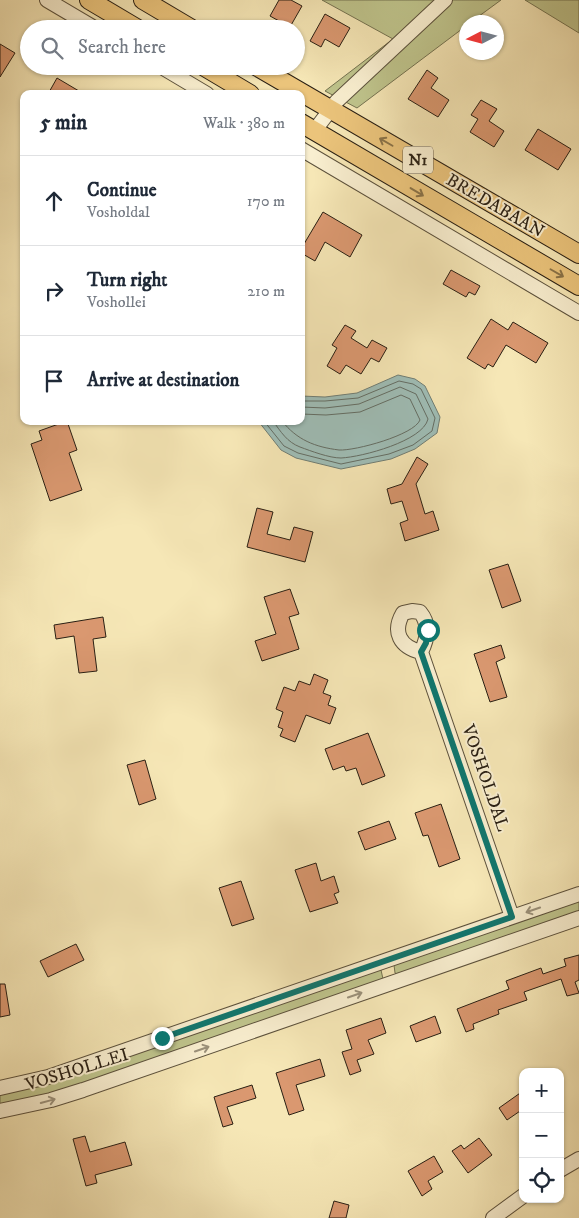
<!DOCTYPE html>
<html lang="en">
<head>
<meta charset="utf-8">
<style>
	:root { --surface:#fff; --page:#f6f6f7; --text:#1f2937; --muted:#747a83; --line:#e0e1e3 }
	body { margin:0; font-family:"IM FELL DW Pica",serif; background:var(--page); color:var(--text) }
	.controls { position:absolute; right:15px; bottom:15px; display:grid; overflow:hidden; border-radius:10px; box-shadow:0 1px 4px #0004 }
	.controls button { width:45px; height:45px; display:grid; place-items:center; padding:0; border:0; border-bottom:1px solid var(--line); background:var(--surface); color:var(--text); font:25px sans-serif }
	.compass { position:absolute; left:459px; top:15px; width:45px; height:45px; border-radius:50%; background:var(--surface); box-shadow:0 1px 4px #0004; rotate:264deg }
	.stop { position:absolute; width:15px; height:15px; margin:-11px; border:4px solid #0f766e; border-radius:50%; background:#fff }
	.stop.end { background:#0f766e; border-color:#fff; box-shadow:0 1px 5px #0008 }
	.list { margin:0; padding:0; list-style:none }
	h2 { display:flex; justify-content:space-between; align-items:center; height:65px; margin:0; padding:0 20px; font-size:21px }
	h2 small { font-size:16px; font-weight:400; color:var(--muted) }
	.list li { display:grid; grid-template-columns:32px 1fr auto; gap:15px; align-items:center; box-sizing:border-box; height:90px; padding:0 20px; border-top:1px solid var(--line) }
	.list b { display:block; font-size:19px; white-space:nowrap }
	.list p { margin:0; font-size:16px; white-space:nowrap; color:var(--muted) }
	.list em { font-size:16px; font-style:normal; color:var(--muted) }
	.icon { flex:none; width:28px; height:28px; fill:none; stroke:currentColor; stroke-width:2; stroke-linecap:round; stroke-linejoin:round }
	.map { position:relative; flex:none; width:579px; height:1218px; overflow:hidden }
	.search { position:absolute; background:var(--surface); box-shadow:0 1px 4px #0004; left:20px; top:20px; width:285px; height:55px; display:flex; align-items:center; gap:12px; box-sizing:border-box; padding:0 18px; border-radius:28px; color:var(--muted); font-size:19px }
	.panel { position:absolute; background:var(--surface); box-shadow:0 1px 4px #0004; left:20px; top:90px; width:285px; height:335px; border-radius:10px }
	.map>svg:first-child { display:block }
	.green { fill:#bfc48c; stroke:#747250 }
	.water { fill:#9fbeb7; stroke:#707e75 }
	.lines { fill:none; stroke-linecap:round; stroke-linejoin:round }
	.shore { stroke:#646e65; stroke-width:1 }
	.building { fill:#da9870; stroke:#291f13 }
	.minor-casing { stroke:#5c513c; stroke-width:16 }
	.major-casing { stroke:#291f13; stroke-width:20 }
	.minor { stroke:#f9efd0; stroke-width:14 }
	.major { stroke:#ebc47b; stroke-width:18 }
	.oneway { stroke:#8a7247 }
	.oneway2 { stroke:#9b917b }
	.route { stroke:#0f766e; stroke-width:6 }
	.labels { text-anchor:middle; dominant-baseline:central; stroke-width:4; stroke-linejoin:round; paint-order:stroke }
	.shield { fill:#f9efd0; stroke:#675d4c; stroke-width:1 }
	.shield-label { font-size:16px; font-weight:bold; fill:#291f13 }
	.street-label { font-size:18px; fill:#291f13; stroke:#f9efd0 }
</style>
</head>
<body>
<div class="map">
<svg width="579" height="1218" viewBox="0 0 579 1218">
	<rect width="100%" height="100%" fill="#f6e7b6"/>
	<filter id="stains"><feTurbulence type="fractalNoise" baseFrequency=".004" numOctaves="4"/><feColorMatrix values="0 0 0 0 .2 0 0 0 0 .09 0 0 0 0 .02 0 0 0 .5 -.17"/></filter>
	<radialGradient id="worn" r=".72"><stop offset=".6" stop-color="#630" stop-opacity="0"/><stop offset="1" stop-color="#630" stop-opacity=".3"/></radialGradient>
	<!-- green -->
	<path class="green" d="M 322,0 L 501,0 L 471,22 L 466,22 L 466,26 L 357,108 L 325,91 L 393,39 Z
		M 525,0 L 579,0 L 579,33 Z
		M 579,898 L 579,913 L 399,975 L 395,973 L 394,965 Z
		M 377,969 L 381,970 L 383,979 L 65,1090 L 0,1106 L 0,1093 Z"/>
	<!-- water -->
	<path class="water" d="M 398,375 L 415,379 L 425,386 L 440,417 L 437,433 L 415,449 L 391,459 L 341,469 L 296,458 L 281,450 L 259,422 L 301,421 L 301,396 L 325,397 L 357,393 Z"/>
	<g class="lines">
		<!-- shore -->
		<path class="shore" d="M 264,421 L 284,446 L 298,453 L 341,464 L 389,454 L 413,445 L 432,431 L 435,418 L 421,389 L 413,384 L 399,381 L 358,398 L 325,401 L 301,401
			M 273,421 C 281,432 287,442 300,447 C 311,451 329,458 341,458 C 362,457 423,441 428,419 L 416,394 L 400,387 L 359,404 L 325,408 L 301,407
			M 282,421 C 297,440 315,447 339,450 C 355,451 414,435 420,420 L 410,399 L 401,395 L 360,412 L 326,415 L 301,414"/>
	</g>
	<!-- building -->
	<path class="building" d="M 279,0 L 291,0 L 302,6 L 290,27 L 270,16 Z
		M 325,14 L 350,28 L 339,47 L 325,39 L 321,47 L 310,41 Z
		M 0,44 L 15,53 L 0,77 Z
		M 427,70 L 438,78 L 431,88 L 449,100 L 438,117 L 408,99 Z
		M 57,78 L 84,94 L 48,94 Z
		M 481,100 L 497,109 L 489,121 L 504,131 L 494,147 L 470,132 L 478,119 L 471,115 Z
		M 538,129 L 571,149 L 558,170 L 525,150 Z
		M 323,212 L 362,235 L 350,257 L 325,242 L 315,261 L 301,253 L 301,249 Z
		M 451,270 L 480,286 L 475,295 L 469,292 L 466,297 L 443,284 Z
		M 491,319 L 508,330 L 513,322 L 548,343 L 536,363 L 506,345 L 493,367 L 488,364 L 485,369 L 467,358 Z
		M 345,325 L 356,331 L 351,338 L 367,348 L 372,340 L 387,348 L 379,362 L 371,358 L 361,374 L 346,365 L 340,374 L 327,366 L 337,348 L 332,345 Z
		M 67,421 L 77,450 L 69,453 L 82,490 L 50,501 L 31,444 L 42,440 L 39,431 Z
		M 417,457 L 428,464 L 416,484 L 425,514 L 433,511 L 439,530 L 405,541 L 400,523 L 408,520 L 402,501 L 391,504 L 387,489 L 402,484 Z
		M 257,508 L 273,512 L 267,534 L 290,540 L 294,527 L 313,532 L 305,562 L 247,547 Z
		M 508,564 L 521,601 L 502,608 L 489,570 Z
		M 290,589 L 299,614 L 289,617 L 299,649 L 262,661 L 255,641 L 276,634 L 264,597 Z
		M 103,617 L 106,637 L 93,639 L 97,671 L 79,673 L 74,636 L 56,639 L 54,625 Z
		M 501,645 L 505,658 L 496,662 L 507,697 L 490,702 L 474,654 Z
		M 314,674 L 328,680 L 323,693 L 331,696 L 328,705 L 336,708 L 330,724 L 306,715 L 295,742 L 280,736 L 283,729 L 278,727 L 283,712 L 276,709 L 284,687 L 295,691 L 299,681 L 310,685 Z
		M 368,733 L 385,776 L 362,785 L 356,768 L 346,771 L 344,766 L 333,770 L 325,749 Z
		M 145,760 L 156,799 L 139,805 L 127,765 Z
		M 441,804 L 460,859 L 439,867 L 428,835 L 423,836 L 415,813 Z
		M 389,821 L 396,839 L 365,850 L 358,832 Z
		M 316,863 L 321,881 L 334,876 L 339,892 L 334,894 L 338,903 L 310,912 L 295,870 Z
		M 241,881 L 254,919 L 232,926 L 219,888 Z
		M 76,944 L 84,960 L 48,977 L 40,961 Z
		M 579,955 L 579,980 L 575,982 L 579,993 L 567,996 L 561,979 L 524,992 L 527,1000 L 498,1010 L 499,1014 L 473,1024 L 474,1029 L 466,1032 L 457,1009 L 509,989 L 506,981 L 541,968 L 543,974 L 566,966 L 564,959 Z
		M 0,984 L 5,984 L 10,1015 L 0,1017 Z
		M 435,1016 L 441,1033 L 416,1042 L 410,1026 Z
		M 381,1018 L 386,1033 L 368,1040 L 374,1054 L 357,1060 L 361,1071 L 350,1075 L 342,1052 L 352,1049 L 346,1030 Z
		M 320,1059 L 325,1076 L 296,1085 L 304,1110 L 289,1115 L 276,1073 Z
		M 252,1085 L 256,1098 L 227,1107 L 233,1124 L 223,1127 L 214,1097 Z
		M 523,1091 L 523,1109 L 507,1120 L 499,1108 Z
		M 85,1136 L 90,1152 L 125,1142 L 132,1165 L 95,1175 L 97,1183 L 86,1186 L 73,1139 Z
		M 479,1138 L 492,1155 L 468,1173 L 452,1151 L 461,1145 L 464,1149 Z
		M 434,1156 L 443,1172 L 428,1181 L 432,1189 L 422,1196 L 408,1171 Z
		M 334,1201 L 349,1205 L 346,1218 L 329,1218 Z"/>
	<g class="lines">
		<defs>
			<path id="minor" d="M 47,0 L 96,29
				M 160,66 L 207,94
				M 315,130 L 337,101 L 445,0
				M 301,149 L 579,313
				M 412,611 L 420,612 C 430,624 428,638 421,652 C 400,647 392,632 403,613 Z
				M 421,652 L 512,917
				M 0,1088 L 48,1077 L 579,894
				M 0,1111 L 51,1100 L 83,1090 L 579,918
				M 560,1170 L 579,1159
				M 493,1218 L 523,1196"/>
			<path id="major" d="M 89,0 L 138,29
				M 143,0 L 192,29
				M 203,66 L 250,94
				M 256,66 L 579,254
				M 301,123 L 579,286"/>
		</defs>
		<!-- minor casing -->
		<use href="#minor" class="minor-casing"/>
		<!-- major casing -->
		<use href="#major" class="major-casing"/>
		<!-- minor -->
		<use href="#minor" class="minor"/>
		<!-- major -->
		<use href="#major" class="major"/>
	</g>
	<!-- one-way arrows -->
	<defs><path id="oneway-shaft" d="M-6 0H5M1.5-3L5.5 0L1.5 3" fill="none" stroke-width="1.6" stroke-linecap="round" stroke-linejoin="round" transform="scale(1.25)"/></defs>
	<g class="oneway">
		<use href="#oneway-shaft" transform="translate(386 142) rotate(-150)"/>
		<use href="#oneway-shaft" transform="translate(417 192) rotate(31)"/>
		<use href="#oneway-shaft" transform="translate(557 273) rotate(30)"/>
	</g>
	<g class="oneway2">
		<use href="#oneway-shaft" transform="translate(533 910) rotate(161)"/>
		<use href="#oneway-shaft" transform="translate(355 995) rotate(-19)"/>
		<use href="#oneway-shaft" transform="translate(202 1049) rotate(-19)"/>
		<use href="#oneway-shaft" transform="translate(48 1101) rotate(-15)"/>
	</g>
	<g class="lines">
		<!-- route -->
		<path class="route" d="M 162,1038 L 512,917 L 421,652 L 426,643 L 428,630"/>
	</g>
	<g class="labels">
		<!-- shield labels -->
		<rect class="shield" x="403" y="146.5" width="30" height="27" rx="4"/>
		<g class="shield-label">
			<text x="418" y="160">N1</text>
		</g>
		<!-- street labels -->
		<g class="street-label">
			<text transform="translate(495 206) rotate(30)">BREDABAAN</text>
			<text transform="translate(485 778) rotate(71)">VOSHOLDAL</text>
			<text transform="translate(77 1070) rotate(-17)">VOSHOLLEI</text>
		</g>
	</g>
	<rect width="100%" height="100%" filter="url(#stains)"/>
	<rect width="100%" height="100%" fill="url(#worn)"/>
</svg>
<div class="controls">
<button>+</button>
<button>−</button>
<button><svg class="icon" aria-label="locate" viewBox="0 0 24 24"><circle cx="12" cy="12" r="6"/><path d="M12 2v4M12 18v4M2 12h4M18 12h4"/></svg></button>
</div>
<svg class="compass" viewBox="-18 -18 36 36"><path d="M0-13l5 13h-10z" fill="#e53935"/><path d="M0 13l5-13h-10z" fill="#747a83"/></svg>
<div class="stop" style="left:428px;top:630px"></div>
<div class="stop end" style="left:162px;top:1038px"></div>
<div class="search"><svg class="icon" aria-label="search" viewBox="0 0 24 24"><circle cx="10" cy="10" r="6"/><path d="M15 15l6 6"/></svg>Search here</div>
<section class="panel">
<h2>5 min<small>Walk · 380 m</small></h2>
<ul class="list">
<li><svg class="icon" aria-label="ahead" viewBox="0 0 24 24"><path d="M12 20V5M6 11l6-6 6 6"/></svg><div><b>Continue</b><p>Vosholdal</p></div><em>170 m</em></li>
<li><svg class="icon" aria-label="right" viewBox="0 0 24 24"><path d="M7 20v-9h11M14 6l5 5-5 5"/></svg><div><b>Turn right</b><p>Voshollei</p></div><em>210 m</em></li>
<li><svg class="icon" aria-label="arrive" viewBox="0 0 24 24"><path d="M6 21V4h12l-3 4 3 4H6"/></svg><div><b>Arrive at destination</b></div></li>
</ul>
</section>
</div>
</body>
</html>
